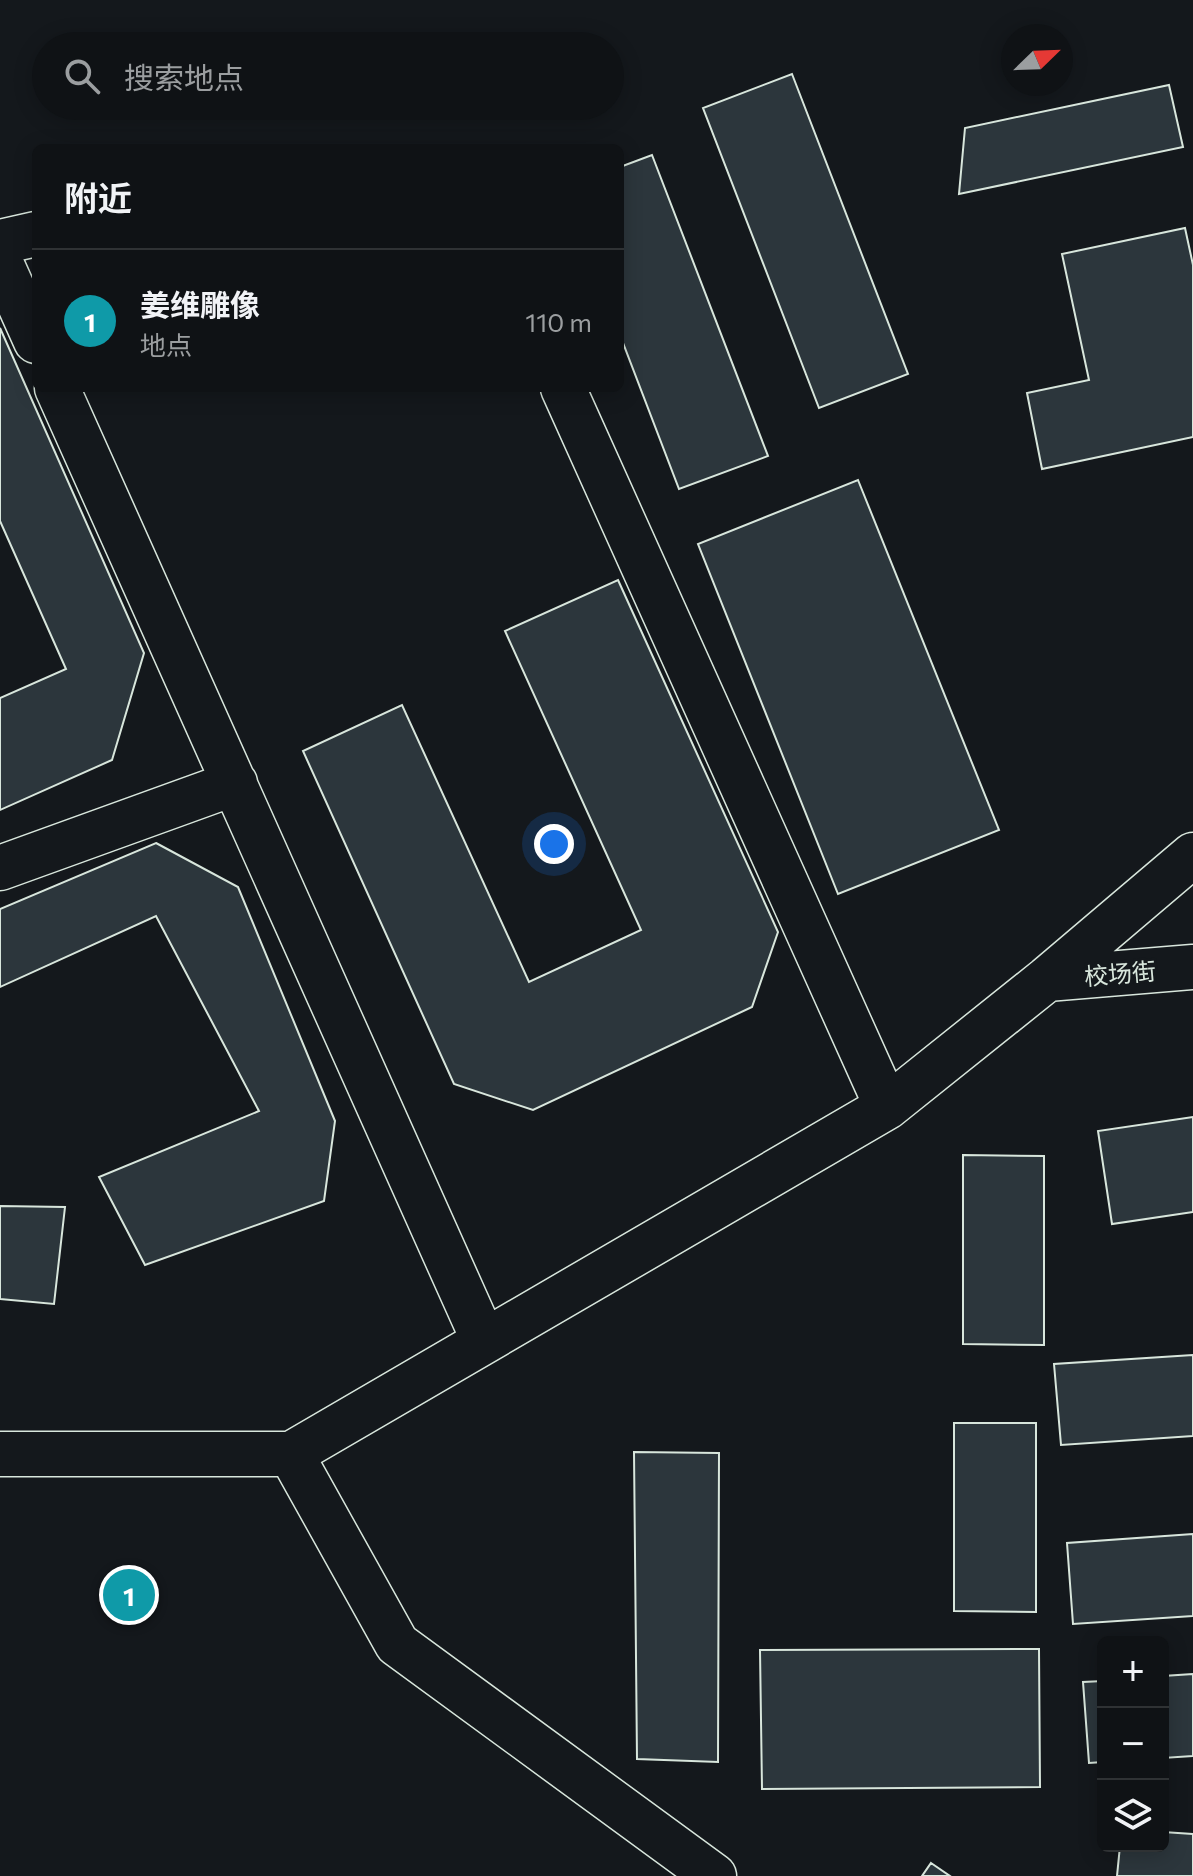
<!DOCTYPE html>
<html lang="zh">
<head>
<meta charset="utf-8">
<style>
	:root { --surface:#0f1215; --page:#1d2022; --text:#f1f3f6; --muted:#9b9ea0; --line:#2f3234; --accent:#0f766e }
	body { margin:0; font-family:Commissioner,"Noto Sans SC",sans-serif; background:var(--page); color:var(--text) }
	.controls { position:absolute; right:24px; bottom:24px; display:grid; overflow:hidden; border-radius:12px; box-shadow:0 4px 20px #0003 }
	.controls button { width:72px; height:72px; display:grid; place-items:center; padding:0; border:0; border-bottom:2px solid var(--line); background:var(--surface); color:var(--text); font:40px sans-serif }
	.compass { position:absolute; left:1001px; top:24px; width:72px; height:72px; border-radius:50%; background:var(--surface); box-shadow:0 4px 20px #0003; rotate:67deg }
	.you { position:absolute; left:554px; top:844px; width:28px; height:28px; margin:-20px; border:6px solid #fff; border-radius:50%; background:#1a73e8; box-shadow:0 0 0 12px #1a73e833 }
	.badge { display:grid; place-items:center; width:52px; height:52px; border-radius:50%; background:var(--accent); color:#fff; font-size:26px; font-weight:700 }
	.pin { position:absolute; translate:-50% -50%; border:4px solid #fff; box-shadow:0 2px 8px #0006 }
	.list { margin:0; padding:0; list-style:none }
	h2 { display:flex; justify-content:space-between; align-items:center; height:104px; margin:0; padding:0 32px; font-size:34px }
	h2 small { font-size:26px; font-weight:400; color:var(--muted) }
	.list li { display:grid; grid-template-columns:52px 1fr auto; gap:24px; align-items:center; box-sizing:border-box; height:144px; padding:0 32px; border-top:2px solid var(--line) }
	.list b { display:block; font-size:30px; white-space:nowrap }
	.list p { margin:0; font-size:26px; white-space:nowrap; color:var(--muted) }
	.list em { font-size:26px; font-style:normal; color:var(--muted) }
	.icon { flex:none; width:44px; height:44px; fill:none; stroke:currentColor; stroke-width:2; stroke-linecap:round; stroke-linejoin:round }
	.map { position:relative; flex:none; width:1193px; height:1876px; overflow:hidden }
	.search { position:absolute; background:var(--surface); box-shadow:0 4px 20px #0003; left:32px; top:32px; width:592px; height:88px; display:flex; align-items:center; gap:20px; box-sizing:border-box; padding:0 28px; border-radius:44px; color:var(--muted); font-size:30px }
	.panel { position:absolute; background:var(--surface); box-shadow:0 4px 20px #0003; left:32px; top:144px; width:592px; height:248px; border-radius:12px }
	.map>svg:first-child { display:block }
	.building { fill:#2c363c; stroke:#d8e6dc; stroke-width:2 }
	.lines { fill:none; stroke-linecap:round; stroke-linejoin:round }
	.minor-casing { stroke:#d8e6dc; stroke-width:47 }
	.minor { stroke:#14181c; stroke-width:44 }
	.labels { text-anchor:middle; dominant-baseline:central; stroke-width:6; stroke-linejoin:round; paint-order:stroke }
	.street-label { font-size:24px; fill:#d8e6dc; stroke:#14181c }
</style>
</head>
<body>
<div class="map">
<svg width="1193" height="1876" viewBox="0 0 1193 1876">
	<rect width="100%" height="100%" fill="#14181c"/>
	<!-- building -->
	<path class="building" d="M 792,74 L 908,374 L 819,408 L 703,108 Z
		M 1169,85 L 1183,147 L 959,194 L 965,128 Z
		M 652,155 L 768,456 L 679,489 L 620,335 L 620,167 Z
		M 1185,228 L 1193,265 L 1193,437 L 1042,469 L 1027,393 L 1089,380 L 1062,254 Z
		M 0,328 L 144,653 L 112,760 L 0,810 L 0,698 L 66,669 L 0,521 Z
		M 858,480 L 999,830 L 838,894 L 698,544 Z
		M 618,580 L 778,932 L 752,1007 L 533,1110 L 454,1084 L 303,751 L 402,705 L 529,982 L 641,930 L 505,631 Z
		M 156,843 L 238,887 L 335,1121 L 324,1201 L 145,1265 L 99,1177 L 259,1111 L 156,916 L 0,987 L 0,909 Z
		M 1193,1117 L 1193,1212 L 1112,1224 L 1098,1131 Z
		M 963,1155 L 1044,1156 L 1044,1345 L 963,1344 Z
		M 0,1206 L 65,1207 L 54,1304 L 0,1299 Z
		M 1193,1355 L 1193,1436 L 1061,1445 L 1054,1364 Z
		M 954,1423 L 1036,1423 L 1036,1612 L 954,1611 Z
		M 634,1452 L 719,1453 L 718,1762 L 637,1759 Z
		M 1193,1534 L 1193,1616 L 1073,1624 L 1067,1543 Z
		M 1039,1649 L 1040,1787 L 762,1789 L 760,1650 Z
		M 1193,1674 L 1193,1756 L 1163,1758 L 1163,1676 Z
		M 1103,1681 L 1103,1762 L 1089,1763 L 1083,1682 Z
		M 1163,1832 L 1193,1834 L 1193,1876 L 1117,1876 L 1120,1846 L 1163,1846 Z
		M 931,1863 L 950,1876 L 922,1876 Z"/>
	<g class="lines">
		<defs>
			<path id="minor" d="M 0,242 L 36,234
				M 0,261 L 36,341
				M 57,388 L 484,1341
				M 563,388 L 887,1107
				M 0,868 L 235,783
				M 1047,979 L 1193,967
				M 0,1454 L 291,1454 L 887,1107 L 1047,979 L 1193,855
				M 291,1454 L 397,1644 L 714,1876"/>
		</defs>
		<!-- minor casing -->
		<use href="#minor" class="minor-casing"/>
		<!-- minor -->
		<use href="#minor" class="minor"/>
	</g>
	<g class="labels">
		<!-- street labels -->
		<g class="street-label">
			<text transform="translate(1120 973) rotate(-5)">校场街</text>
		</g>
	</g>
</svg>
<div class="controls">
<button>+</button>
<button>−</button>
<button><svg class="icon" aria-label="layers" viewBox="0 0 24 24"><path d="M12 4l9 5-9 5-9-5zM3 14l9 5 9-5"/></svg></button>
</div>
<svg class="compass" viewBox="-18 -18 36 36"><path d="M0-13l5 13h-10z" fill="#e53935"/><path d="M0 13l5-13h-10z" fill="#9b9ea0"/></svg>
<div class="you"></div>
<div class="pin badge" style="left:129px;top:1595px;background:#0f9aa8">1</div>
<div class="search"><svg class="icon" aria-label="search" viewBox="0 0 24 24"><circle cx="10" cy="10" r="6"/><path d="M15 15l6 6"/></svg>搜索地点</div>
<section class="panel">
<h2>附近<small></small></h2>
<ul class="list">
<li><span class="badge" style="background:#0f9aa8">1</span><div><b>姜维雕像</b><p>地点</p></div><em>110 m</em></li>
</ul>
</section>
</div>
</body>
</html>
